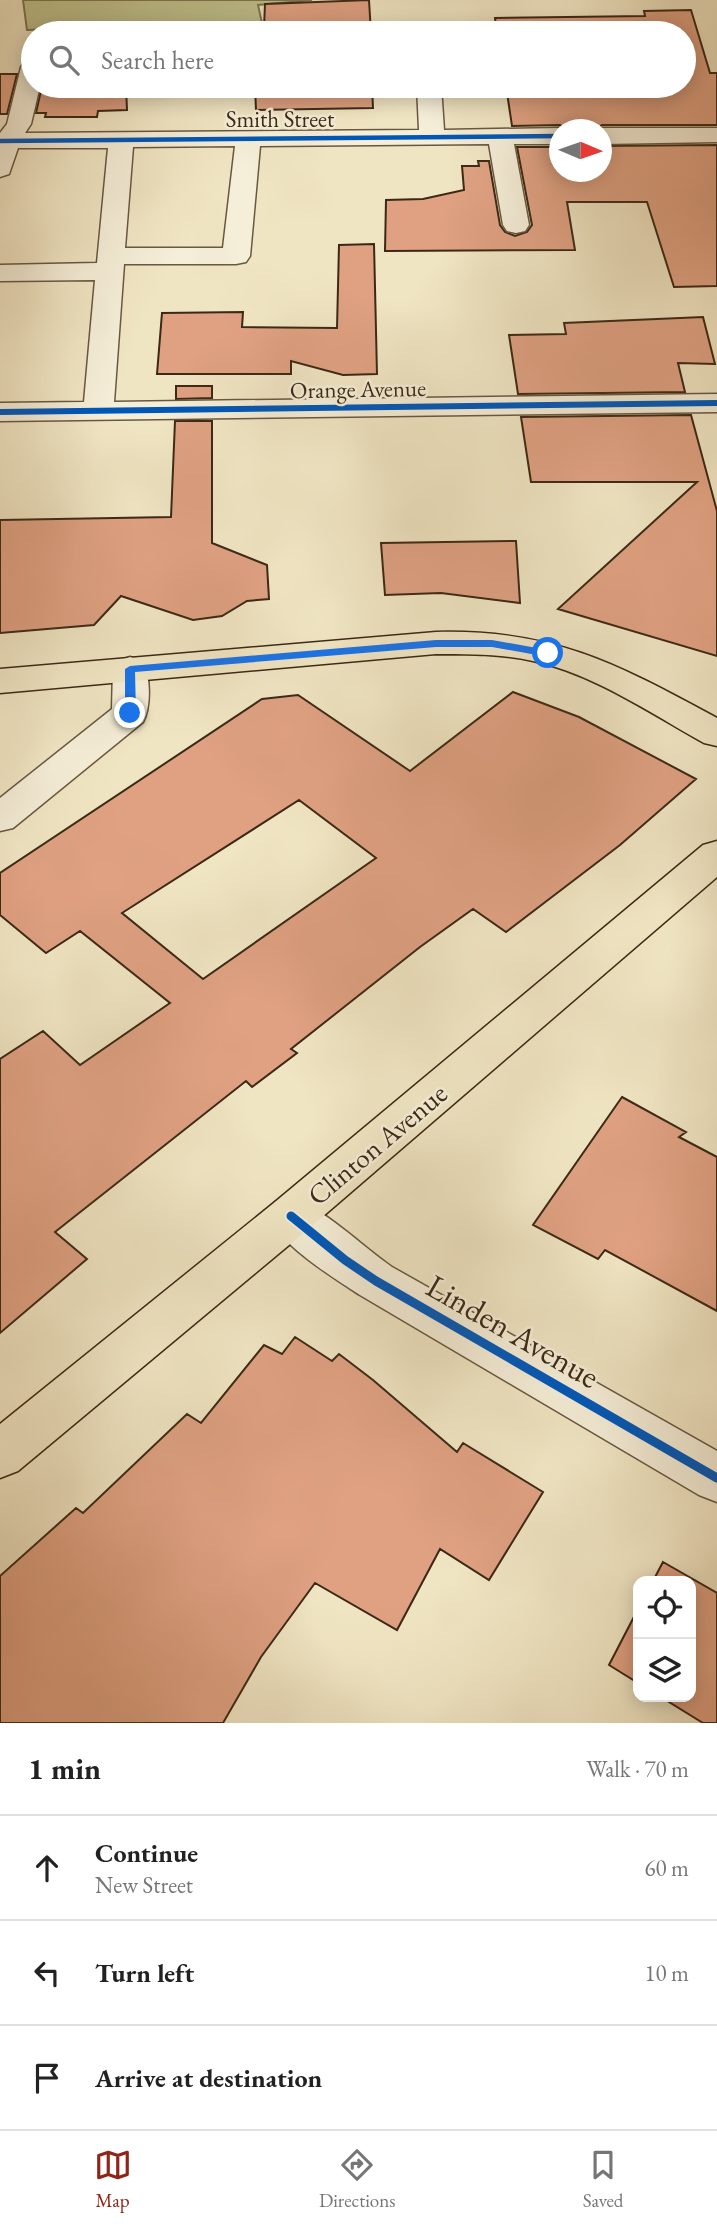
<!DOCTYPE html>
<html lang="en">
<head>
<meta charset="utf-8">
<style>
	:root { --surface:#fff; --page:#f6f6f6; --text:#222; --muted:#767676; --line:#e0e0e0; --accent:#8f2418 }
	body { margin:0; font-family:"EB Garamond",serif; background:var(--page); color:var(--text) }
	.controls { position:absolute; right:21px; bottom:21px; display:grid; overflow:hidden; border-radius:14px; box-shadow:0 4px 18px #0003 }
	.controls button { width:63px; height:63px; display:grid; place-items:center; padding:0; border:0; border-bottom:2px solid var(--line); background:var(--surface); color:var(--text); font:35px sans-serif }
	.compass { position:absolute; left:549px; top:119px; width:63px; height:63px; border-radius:50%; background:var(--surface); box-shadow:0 4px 18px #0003; rotate:92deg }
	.stop { position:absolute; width:21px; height:21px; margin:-16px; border:5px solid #1a73e8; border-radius:50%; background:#fff }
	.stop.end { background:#1a73e8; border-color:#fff; box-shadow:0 2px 7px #0008 }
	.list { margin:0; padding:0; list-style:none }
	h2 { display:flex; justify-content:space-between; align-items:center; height:91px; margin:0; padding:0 28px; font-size:30px }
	h2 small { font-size:23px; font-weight:400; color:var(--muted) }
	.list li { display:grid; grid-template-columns:46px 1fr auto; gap:21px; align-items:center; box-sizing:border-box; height:105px; padding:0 28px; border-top:2px solid var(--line) }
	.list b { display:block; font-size:26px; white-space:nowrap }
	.list p { margin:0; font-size:23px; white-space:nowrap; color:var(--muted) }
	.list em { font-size:23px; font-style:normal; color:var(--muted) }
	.icon { flex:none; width:38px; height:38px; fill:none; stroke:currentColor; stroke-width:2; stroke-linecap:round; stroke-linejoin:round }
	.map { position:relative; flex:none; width:717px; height:1723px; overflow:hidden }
	.search { position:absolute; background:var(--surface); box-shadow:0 4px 18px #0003; left:21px; right:21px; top:21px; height:77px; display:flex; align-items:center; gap:18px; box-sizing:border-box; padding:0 24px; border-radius:38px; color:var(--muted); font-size:26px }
	.sheet { height:406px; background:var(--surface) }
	nav { display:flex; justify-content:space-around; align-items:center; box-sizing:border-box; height:98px; border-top:2px solid var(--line); background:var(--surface); font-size:19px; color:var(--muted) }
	nav a { display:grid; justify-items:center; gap:4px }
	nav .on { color:var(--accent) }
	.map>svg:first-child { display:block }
	.green { fill:#c0c38f; stroke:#7e7652; stroke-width:2 }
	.building { fill:#dfa182; stroke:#3c2915; stroke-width:2; fill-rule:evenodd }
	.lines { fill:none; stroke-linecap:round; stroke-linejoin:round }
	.minor-casing { stroke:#695840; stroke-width:3 }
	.major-casing { stroke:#3c2915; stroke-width:3 }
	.minor { fill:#f5eed8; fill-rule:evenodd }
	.major { fill:#f0e5c3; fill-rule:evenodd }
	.cycleway-far2-casing { stroke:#f5eed8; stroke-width:7 }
	.cycleway-far1-casing { stroke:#f5eed8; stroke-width:10 }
	.cycleway-casing { stroke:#f5eed8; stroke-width:13 }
	.cycleway-far2 { stroke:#0057b8; stroke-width:4.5 }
	.cycleway-far1 { stroke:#0057b8; stroke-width:6 }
	.cycleway { stroke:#0057b8; stroke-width:9 }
	.route { fill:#1a73e8 }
	.labels { text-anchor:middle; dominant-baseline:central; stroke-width:5; stroke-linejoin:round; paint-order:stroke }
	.far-street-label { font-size:23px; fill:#3c2915; stroke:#f5eed8 }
	.street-label { font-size:28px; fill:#3c2915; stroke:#f5eed8 }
	.near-street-label { font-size:33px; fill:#3c2915; stroke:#f5eed8 }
</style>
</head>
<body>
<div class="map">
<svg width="717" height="1723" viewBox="0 0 717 1723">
	<rect width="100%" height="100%" fill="#f0e5c3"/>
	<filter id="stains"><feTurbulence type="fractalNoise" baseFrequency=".00286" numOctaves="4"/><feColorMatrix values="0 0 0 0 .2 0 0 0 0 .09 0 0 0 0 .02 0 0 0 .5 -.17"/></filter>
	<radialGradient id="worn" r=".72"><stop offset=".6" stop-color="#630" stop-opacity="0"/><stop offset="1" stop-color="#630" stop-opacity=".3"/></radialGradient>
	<!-- green -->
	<path class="green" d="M 23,0 L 312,0 L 258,5 L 262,23 L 27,30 Z"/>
	<!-- building -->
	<path class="building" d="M 369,0 L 371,33 L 190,33 L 190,31 L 264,28 L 265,4 Z
		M 691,10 L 710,73 L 717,73 L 717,125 L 602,125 L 595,130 L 567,130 L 560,125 L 512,126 L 506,86 L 684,86 L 684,33 L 497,33 L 495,18 L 645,16 L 644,11 Z
		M 0,74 L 17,74 L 7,114 L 0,114 Z
		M 42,86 L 126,86 L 127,110 L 98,111 L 97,117 L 45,117 L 46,113 L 36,113 Z
		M 184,86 L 372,86 L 373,108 L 256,110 L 255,87 Z
		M 717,145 L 717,286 L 674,287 L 647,202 L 567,202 L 575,250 L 385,251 L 386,200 L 423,199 L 464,190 L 462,166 L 479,166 L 478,161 L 489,161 L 500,225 L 505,232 L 515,236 L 527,232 L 532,225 L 517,147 L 559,147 L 559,172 L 601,172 L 601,146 Z
		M 374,244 L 377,374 L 343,375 L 291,361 L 291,374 L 157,374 L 162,313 L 243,312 L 242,327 L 337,328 L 339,245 Z
		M 703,317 L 715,364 L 678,363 L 685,392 L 518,394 L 509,335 L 566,334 L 564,323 Z
		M 176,386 L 212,386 L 212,398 L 176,399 Z
		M 691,415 L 717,511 L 717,656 L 558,609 L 697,482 L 531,482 L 521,417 Z
		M 175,421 L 212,421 L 212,543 L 267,565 L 269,599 L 247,601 L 222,616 L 193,620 L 121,596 L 94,625 L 0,633 L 0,520 L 171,517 Z
		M 516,541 L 520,603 L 441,593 L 385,595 L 381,543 Z
		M 513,692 L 579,717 L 696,779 L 620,845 L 506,932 L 473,909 L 420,947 L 291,1049 L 297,1053 L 252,1087 L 246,1081 L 55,1232 L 87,1259 L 0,1333 L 0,1059 L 43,1031 L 80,1065 L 170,1003 L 80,931 L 46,953 L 0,915 L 0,873 L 262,699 L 298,695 L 410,771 ZM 299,800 L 376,858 L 203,979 L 122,913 Z
		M 622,1097 L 686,1132 L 679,1137 L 717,1157 L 717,1311 L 605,1250 L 598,1259 L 533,1225 Z
		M 295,1337 L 332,1361 L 339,1354 L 373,1380 L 457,1452 L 463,1443 L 543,1492 L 489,1580 L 440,1549 L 397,1630 L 315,1583 L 261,1657 L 223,1723 L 0,1723 L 0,1576 L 76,1508 L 83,1513 L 187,1414 L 201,1423 L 264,1345 L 282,1354 Z
		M 663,1562 L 717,1593 L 717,1723 L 703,1723 L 661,1697 L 691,1697 L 691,1581 L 653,1581 Z
		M 638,1609 L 638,1683 L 609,1665 Z"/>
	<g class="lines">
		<defs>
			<path id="minor" d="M 33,60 L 33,86 L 40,86 L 31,124 L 25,133 L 419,130 L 417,86 L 441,86 L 444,130 L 560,128 L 564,130 L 560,130 L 560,144 L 514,144 L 529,225 L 525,231 L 516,233 L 507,231 L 503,225 L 489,144 L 260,146 L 250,256 L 246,262 L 236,264 L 124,264 L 114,402 L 717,394 L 717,412 L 0,421 L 0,403 L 84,402 L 95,280 L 0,281 L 0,265 L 97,263 L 108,148 L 18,148 L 9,174 L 0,177 L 0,133 L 7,124 L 21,67 L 25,62 ZM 235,146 L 223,248 L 125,248 L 133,147 Z
				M 602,128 L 717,128 L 717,142 L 602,144 L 602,130 L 598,130 Z
				M 130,657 L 142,661 C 151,675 151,707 143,722 L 13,828 L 0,831 L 0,798 L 112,709 L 113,669 L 118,661 Z
				M 291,1197 C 323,1208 362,1246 392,1267 L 717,1451 L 717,1502 L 699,1495 L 360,1295 C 331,1276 283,1247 268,1216 L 275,1202 Z"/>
			<path id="major" d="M 436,632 C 554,629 617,664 717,718 L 717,746 L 704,743 C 650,713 594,674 533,661 C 501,654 469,654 436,654 L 0,693 L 0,669 Z
				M 717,841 L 717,877 L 307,1230 L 18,1471 L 0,1478 L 0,1424 L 275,1202 L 703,845 Z"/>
		</defs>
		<!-- minor casing -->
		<use href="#minor" class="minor-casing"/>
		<!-- major casing -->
		<use href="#major" class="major-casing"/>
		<!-- minor -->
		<use href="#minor" class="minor"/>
		<!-- major -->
		<use href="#major" class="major"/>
		<defs>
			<path id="cycleway-far2" d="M 0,141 L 560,136"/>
			<path id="cycleway-far1" d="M 0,412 L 717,403"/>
			<path id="cycleway" d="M 291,1216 L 345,1260 L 376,1281 L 717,1478"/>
		</defs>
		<!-- cycleway-far2 casing -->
		<use href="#cycleway-far2" class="cycleway-far2-casing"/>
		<!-- cycleway-far1 casing -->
		<use href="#cycleway-far1" class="cycleway-far1-casing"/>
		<!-- cycleway casing -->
		<use href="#cycleway" class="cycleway-casing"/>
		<!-- cycleway-far2 -->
		<use href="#cycleway-far2" class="cycleway-far2"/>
		<!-- cycleway-far1 -->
		<use href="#cycleway-far1" class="cycleway-far1"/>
		<!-- cycleway -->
		<use href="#cycleway" class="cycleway"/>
	</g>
	<!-- route -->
	<path class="route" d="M 436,640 L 492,640 L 548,650 L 554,653 L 548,657 L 492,647 L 436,647 L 135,672 L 136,713 L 130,717 L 125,713 L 125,669 L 130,666 Z"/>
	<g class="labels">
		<!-- far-street labels -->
		<g class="far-street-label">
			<text x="280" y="119">Smith Street</text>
			<text transform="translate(358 389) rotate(-1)">Orange Avenue</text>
		</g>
		<!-- street labels -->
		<g class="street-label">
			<text transform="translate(377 1144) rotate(-40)">Clinton Avenue</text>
		</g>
		<!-- near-street labels -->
		<g class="near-street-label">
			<text transform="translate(513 1331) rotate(30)">Linden Avenue</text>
		</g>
	</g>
	<rect width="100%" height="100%" filter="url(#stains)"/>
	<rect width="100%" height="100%" fill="url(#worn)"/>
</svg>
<div class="controls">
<button><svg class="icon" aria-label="locate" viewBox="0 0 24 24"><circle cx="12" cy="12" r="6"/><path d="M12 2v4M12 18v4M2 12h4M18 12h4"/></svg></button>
<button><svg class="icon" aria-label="layers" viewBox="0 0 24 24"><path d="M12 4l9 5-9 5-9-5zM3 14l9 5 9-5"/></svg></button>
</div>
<svg class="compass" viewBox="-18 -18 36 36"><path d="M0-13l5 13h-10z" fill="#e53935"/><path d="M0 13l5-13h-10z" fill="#767676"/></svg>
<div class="stop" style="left:548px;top:653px"></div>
<div class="stop end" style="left:130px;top:713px"></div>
<div class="search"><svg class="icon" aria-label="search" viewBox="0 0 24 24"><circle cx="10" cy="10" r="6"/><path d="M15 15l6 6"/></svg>Search here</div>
</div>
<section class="sheet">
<h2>1 min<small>Walk · 70 m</small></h2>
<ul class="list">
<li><svg class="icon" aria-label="ahead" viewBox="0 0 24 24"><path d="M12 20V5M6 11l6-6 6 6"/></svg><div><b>Continue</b><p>New Street</p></div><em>60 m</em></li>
<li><svg class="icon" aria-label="left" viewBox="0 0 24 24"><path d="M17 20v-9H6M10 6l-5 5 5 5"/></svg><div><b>Turn left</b></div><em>10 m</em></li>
<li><svg class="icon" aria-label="arrive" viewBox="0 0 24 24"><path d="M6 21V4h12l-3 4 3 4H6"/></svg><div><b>Arrive at destination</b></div></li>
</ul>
</section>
<nav>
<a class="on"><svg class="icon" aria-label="map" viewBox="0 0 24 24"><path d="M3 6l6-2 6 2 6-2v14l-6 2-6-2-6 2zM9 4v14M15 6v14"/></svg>Map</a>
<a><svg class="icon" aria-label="directions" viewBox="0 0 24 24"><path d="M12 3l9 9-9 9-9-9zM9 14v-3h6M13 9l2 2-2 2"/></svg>Directions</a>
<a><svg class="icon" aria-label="saved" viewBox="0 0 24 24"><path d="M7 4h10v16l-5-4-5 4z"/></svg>Saved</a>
</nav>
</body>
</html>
